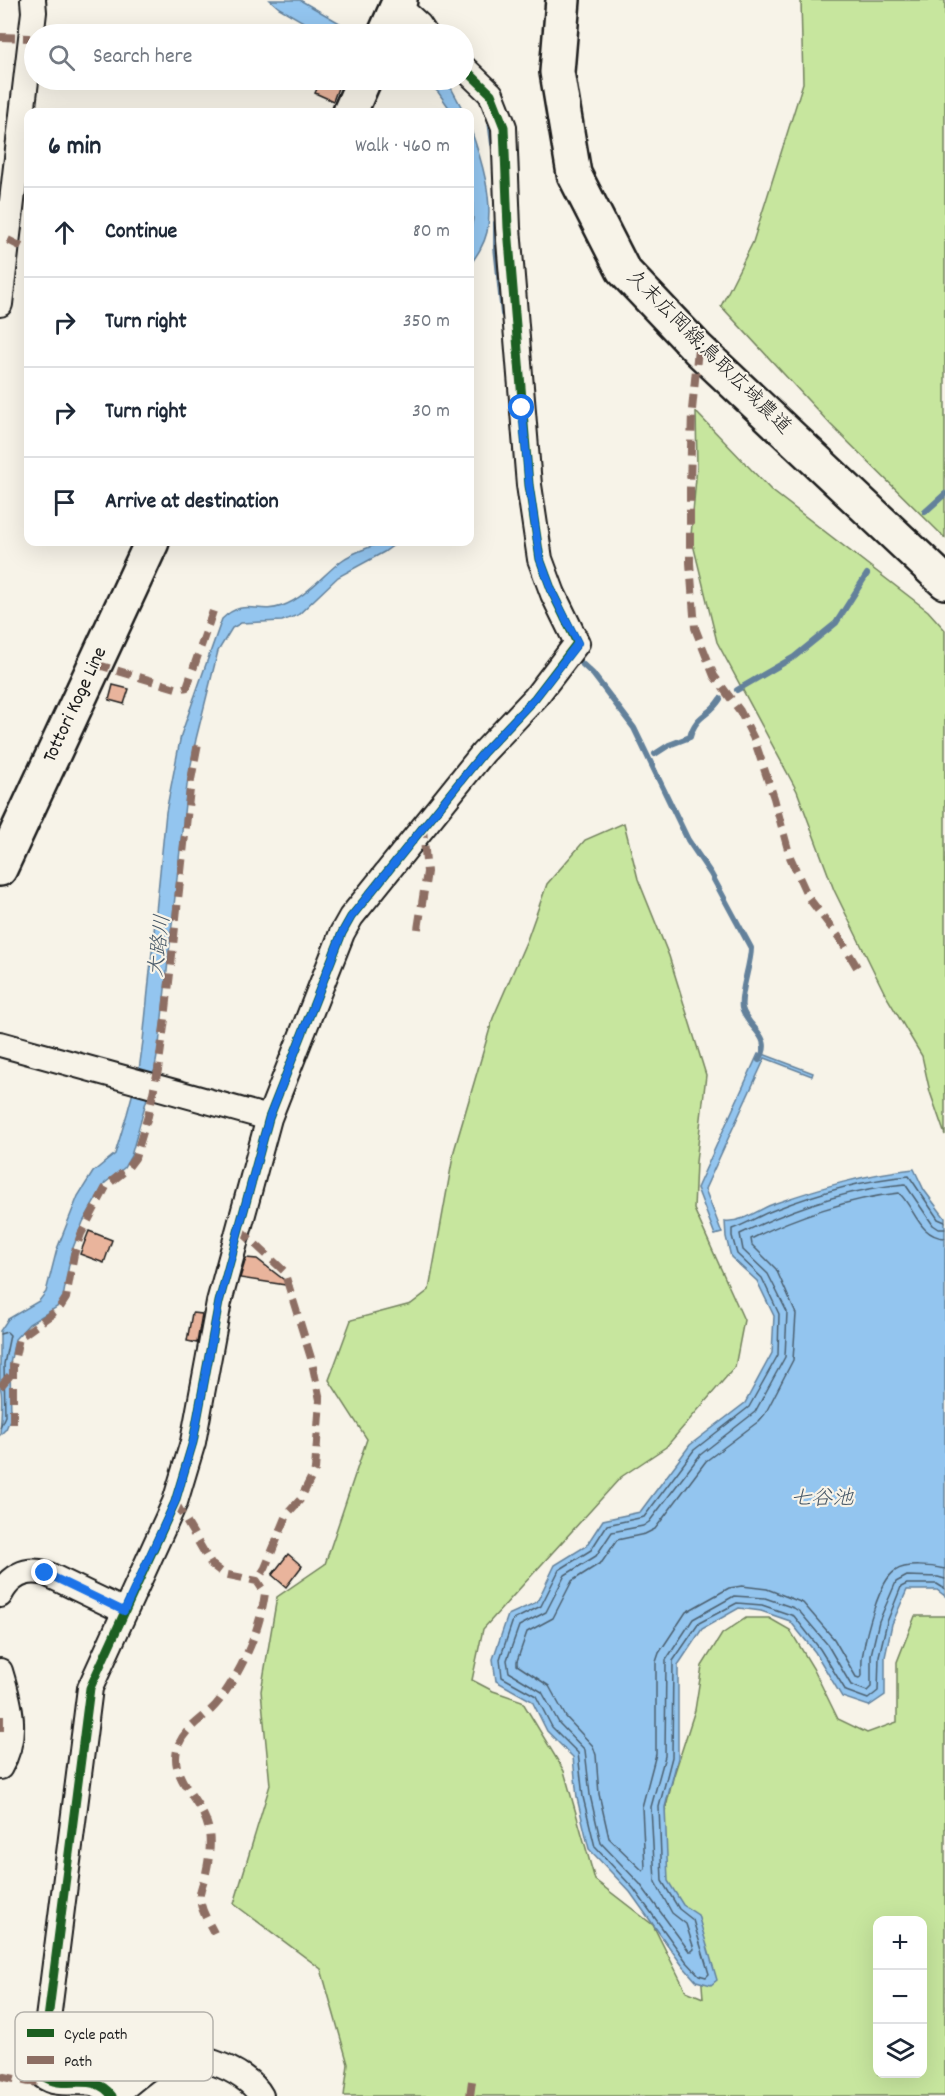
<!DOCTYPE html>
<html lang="en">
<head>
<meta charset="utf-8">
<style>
	:root { --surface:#fff; --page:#f2f2f3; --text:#1f2937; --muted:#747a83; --line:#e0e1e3 }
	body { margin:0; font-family:Dekko,"Klee One",sans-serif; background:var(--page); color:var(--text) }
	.controls { position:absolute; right:18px; bottom:18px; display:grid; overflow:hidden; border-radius:12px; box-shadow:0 6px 24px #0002 }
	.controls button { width:54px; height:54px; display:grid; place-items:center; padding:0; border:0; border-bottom:2px solid var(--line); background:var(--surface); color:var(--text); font:30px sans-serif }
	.stop { position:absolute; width:18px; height:18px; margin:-14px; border:4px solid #1a73e8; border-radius:50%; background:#fff }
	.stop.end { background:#1a73e8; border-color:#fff; box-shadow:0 2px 6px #0008 }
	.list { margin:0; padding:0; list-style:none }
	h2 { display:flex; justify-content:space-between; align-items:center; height:78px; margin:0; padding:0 24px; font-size:26px }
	h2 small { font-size:20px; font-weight:400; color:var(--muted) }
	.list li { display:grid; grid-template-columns:39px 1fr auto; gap:18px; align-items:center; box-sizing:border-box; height:90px; padding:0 24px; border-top:2px solid var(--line) }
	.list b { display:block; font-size:22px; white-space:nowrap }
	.list em { font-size:20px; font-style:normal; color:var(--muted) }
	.icon { flex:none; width:33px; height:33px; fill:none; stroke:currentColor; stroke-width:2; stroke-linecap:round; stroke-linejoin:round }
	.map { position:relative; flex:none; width:945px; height:2096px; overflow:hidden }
	.search { position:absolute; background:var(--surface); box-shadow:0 6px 24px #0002; left:24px; top:24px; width:450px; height:66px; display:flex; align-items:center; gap:15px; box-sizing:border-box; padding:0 21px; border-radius:33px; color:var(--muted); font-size:22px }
	.panel { position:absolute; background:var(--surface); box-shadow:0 6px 24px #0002; left:24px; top:108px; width:450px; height:438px; border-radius:12px }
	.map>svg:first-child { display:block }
	.green { fill:#c7e69e; stroke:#72815d; stroke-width:1.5; fill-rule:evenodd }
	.water { fill:#93c5ef; stroke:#63819b; stroke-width:1.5 }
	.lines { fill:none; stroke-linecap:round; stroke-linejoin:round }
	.shore { stroke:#4c6070; stroke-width:1.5 }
	.stream { stroke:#63819b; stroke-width:6 }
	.building { fill:#e9b49c; stroke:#1c1c1c; stroke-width:1.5 }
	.street-casing { stroke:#1c1c1c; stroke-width:28 }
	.secondary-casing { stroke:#1c1c1c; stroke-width:38 }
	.street { stroke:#f7f3e8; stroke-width:24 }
	.secondary { stroke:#f7f3e8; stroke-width:33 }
	.quiet { stroke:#8d6e63; stroke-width:8; stroke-dasharray:15 8; stroke-linecap:butt }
	.cycleway-casing { stroke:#f7f3e8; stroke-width:13 }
	.cycleway { stroke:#1b5e20; stroke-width:9 }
	.route { stroke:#1a73e8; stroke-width:8 }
	.labels { text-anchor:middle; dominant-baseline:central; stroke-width:4.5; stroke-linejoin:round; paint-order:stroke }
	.street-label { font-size:20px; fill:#1c1c1c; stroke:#f7f3e8 }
	.water-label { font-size:21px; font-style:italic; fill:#465766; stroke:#f7f3e8 }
	.key { fill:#f7f3e8; stroke:#b5b2ab; stroke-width:1.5 }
	.key-label { font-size:16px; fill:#1c1c1c }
</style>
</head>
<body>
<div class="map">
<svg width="945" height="2096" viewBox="0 0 945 2096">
	<rect width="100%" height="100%" fill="#f7f3e8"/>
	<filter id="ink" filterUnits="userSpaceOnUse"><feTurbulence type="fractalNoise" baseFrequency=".0167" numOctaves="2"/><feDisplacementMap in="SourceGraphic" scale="12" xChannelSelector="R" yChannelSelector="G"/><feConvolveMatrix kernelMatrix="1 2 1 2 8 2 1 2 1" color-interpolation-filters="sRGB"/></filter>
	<g filter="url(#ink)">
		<!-- green -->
		<path class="green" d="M 801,0 L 945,0 L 945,538 L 831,425 L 721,306 L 753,242 L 803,83 Z
			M 696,412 L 771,490 L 928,611 L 945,630 L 945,1135 L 930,1092 L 922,1056 L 885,994 L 834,890 L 797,791 L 717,642 L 691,536 L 697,466 Z
			M 624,823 L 638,879 L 669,956 L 706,1075 L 696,1162 L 694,1209 L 744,1320 L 735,1367 L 666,1447 L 621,1477 L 483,1629 L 472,1680 L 493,1691 L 522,1701 L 564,1771 L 595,1880 L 653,1925 L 686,1991 L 703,1998 L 700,1958 L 668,1915 L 656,1849 L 673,1778 L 695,1710 L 702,1666 L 722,1634 L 746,1618 L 769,1618 L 790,1630 L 813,1668 L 838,1719 L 867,1733 L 897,1722 L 897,1662 L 915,1616 L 945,1616 L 945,2096 L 344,2096 L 348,2064 L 321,1969 L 234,1904 L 270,1785 L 261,1691 L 277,1597 L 325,1564 L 367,1439 L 329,1380 L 351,1320 L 411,1304 L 429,1290 L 454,1151 L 493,1018 L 527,940 L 547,884 L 585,840 ZM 878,1920 L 922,1920 L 922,2074 L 878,2074 Z"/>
		<!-- water -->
		<path class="water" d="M 270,0 L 300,0 L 343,25 L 369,34 L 324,34 L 279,8 Z
			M 424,80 L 444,80 L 449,84 L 464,112 L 452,112 L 438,92 Z
			M 470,127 C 481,158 494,199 487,232 C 484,245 477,255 470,265 L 470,233 L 473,219 L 472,186 L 470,172 Z
			M 382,542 L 398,542 L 384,552 L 338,577 L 298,615 L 282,621 L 241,623 L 232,628 L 218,651 L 196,739 L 187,785 L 159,1045 L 154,1073 L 131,1156 L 124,1168 L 105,1183 L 83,1222 L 71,1253 L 63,1298 L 57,1307 L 29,1324 L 15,1339 L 10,1364 L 11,1417 L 6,1429 L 0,1435 C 0,1425 4,1395 0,1388 L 0,1331 L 8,1319 L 39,1301 L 46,1292 L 57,1249 L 78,1196 L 93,1172 L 115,1154 L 127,1114 L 139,1070 L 143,1041 L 166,812 L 181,735 L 222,619 C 244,597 258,615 282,606 C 305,598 322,576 341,561 C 352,552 369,548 382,542 Z
			M 758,1054 L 763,1054 L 813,1073 L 812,1076 L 765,1058 L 705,1189 L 722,1233 L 715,1235 L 697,1188 Z
			M 914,1169 L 924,1190 L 945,1218 L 945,1596 L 937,1590 L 907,1590 L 892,1624 L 885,1657 L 885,1695 L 869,1706 L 842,1697 L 815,1652 L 790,1621 L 761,1611 L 739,1608 L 702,1629 L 678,1665 L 678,1758 L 665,1807 L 668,1881 L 683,1905 L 698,1915 L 717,1980 L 711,1985 L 696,1981 L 682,1965 L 630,1892 L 589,1849 L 577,1798 L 573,1757 L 547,1731 L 532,1701 L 496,1681 L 493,1659 L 508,1615 L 537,1602 L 555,1565 L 586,1546 L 603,1520 L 640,1512 L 690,1445 L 745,1403 L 772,1353 L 774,1316 L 757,1281 L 731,1257 L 726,1237 L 725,1221 C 743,1223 760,1208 776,1203 C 822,1187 866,1174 914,1169 Z"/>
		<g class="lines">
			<!-- shore -->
			<path class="shore" d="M 945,1222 L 938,1219 L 909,1176 C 863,1180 817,1193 774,1210 C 760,1215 747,1224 732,1229 L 732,1236 L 737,1254 L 762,1278 L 779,1314 L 778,1355 L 749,1407 L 694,1450 L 644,1517 L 607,1525 L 591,1550 L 559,1570 L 541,1606 L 513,1620 L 500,1659 L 502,1677 L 536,1696 L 552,1727 L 578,1753 L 583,1797 L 595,1847 L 634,1889 L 686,1961 L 699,1975 L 706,1977 L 709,1974 L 693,1920 L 679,1909 L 662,1881 L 659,1807 L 672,1757 L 673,1661 L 699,1623 L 737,1603 L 762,1605 L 794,1616 L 820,1649 L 846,1691 L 868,1699 L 878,1691 L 879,1656 L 887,1622 L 901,1587 L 907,1584 L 937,1584 L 945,1589
				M 945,1229 L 939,1229 L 933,1225 L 905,1184 C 848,1189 791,1209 740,1234 L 743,1250 L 768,1274 L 787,1312 L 785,1357 L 755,1412 L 700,1455 L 649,1522 L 643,1526 L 612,1532 L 596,1556 L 565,1575 L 546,1612 L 519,1626 L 507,1660 L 509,1672 L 542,1692 L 559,1723 L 585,1750 L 590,1795 L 601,1843 L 640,1884 L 689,1951 L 692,1951 L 694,1949 L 686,1924 L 672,1913 L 655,1882 L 651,1807 L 665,1756 L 666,1660 L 693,1619 L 734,1596 L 765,1598 L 794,1608 L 800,1612 L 827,1644 L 851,1685 L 867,1691 L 871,1687 L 871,1655 L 879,1621 L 896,1582 L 907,1576 L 938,1577 L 945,1579
				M 945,1238 C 919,1237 915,1208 899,1193 C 851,1198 794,1217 751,1239 L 752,1245 L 776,1269 L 796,1314 L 793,1360 L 765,1414 L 759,1421 L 706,1461 L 655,1529 L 645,1534 L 617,1540 L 602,1562 L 572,1581 L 553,1618 L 527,1632 L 517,1661 L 517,1665 L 549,1686 L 566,1717 L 593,1746 L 596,1755 L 599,1794 L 609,1838 L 643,1871 L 645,1868 L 642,1807 L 656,1754 L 656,1662 L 659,1653 L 686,1612 L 729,1588 L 742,1586 L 767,1589 L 803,1603 L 834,1639 L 856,1677 L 859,1678 L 862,1676 C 862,1668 861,1660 863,1653 C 866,1634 879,1581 895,1571 C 906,1563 932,1566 945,1569
				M 0,1334 L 7,1332 L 10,1335 L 4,1364 L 5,1416 L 0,1427"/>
			<!-- stream -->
			<path class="stream" d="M 490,121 L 493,144
				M 496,223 L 496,247 L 503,314
				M 925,512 L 945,494
				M 579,661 L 593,674 L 634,728 L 688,840 L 711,874 L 751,948 C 751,965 739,995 742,1008 C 747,1029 775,1036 759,1060
				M 737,690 L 794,657 L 836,623 L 867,574
				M 655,754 L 669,745 L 690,737 C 696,714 709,717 720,699"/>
		</g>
		<!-- building -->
		<path class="building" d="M 321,80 L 341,80 L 333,101 L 315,93 Z
			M 113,685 L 129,689 L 124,704 L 109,700 Z
			M 89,1231 L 112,1240 L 104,1263 L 80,1254 Z
			M 246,1258 L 257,1259 L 292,1286 L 240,1278 Z
			M 192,1313 L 202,1314 L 197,1343 L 187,1341 Z
			M 288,1554 L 302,1566 L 286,1587 L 272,1575 Z"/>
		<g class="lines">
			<defs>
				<path id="street" d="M 398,6 L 419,25 L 425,34
					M 0,304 L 34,12 L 33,0
					M 0,1044 L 269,1118
					M 0,1595 C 9,1577 25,1568 45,1573 L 124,1611
					M 0,1671 C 10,1704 19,1735 0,1767
					M 112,2096 C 94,2070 64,2092 43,2076 L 42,2066 L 90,1688 L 175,1502 L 193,1442 L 219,1302 L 269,1118 L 342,933 L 351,917 L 483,753 L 535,698 L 577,643 L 553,594 L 540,559 L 529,485 L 508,228 L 504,127 L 491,94 L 464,68
					M 113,2096 C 128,2085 142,2071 158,2062 C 185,2046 247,2069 261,2096"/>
				<path id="secondary" d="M 563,0 L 557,72 L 574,174 L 623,270 L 698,349 L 945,582
					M 385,34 L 400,0
					M 350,112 L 364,80
					M 0,869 L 152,542"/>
			</defs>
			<!-- street casing -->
			<use href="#street" class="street-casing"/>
			<!-- secondary casing -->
			<use href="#secondary" class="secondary-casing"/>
			<!-- street -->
			<use href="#street" class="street"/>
			<!-- secondary -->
			<use href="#secondary" class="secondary"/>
			<!-- quiet -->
			<path class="quiet" d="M 0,37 L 30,38
				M 8,240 L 28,250
				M 698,349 L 692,410 L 690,487 L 690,563 L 695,628 L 714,676 L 740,711 L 754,739 L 774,798 L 790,857 L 808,897 L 841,940 L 858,969
				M 95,664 L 179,689 L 187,687 L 213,611
				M 418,929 L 427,872 L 423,829
				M 239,1229 L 284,1271 L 311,1358 L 320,1400 L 315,1470 L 300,1500 L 288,1513 L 265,1568 L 257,1581
				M 0,1387 L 13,1372
				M 13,1424 L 13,1366 L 19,1338 L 59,1309 L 66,1298 L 74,1254 L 81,1234 L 107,1185 L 126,1170 L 135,1158 L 148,1116 L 158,1070 L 165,1019 L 191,780 L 198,743
				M 175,1502 L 211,1564 L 224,1574 L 257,1581 L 265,1593 C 260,1631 242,1670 219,1701 C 204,1721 177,1729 176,1758 C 176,1785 206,1805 209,1832 C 211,1845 209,1860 206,1873 C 204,1882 199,1890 200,1899 C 201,1910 209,1923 214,1933
				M 0,1716 L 0,1739
				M 0,2076 L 29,2082 L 50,2081
				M 470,2096 L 473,2074"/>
			<defs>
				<path id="cycleway" d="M 112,2096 C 94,2070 64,2092 43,2076 L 42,2066 L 90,1688 L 175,1502 L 193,1442 L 219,1302 L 269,1118 L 342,933 L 351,917 L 483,753 L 535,698 L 577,643 L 553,594 L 540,559 L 529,485 L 508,228 L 504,127 L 491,94 L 464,68"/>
			</defs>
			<!-- cycleway casing -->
			<use href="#cycleway" class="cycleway-casing"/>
			<!-- cycleway -->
			<use href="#cycleway" class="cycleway"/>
		</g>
	</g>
	<g class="lines" filter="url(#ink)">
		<!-- route -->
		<path class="route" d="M 45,1573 L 124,1611 L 175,1502 L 193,1442 L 219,1302 L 269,1118 L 342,933 L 351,917 L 483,753 L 535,698 L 578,643 L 553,594 L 540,559 L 529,485 L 522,408"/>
	</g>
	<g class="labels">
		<!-- street labels -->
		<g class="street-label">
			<text transform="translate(708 353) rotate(45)">久末広岡線;鳥取広域農道</text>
			<text transform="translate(76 705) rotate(-65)">Tottori Koge Line</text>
		</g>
		<!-- water labels -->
		<g class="water-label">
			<text transform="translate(161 946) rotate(-83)">大路川</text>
			<text x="822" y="1500">七谷池</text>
		</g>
	</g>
	<!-- legend -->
	<rect x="15" y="2012" width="198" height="69" rx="9" class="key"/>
	<rect x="27" y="2029" width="27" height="8" fill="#1b5e20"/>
	<rect x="27" y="2056" width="27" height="8" fill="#8d6e63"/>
	<g class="key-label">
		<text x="64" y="2039">Cycle path</text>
		<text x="64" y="2066">Path</text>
	</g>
</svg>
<div class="controls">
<button>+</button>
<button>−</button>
<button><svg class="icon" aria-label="layers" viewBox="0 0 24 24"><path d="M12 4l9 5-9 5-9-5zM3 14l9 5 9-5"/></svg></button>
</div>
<div class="stop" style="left:522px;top:408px"></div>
<div class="stop end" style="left:45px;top:1573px"></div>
<div class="search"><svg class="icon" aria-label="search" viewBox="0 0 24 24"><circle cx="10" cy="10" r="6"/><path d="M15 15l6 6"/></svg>Search here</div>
<section class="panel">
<h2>6 min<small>Walk · 460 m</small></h2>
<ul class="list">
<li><svg class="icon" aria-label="ahead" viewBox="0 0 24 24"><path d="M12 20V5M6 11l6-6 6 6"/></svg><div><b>Continue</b></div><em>80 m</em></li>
<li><svg class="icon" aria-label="right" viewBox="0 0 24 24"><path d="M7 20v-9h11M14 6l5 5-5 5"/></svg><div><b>Turn right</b></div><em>350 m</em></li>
<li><svg class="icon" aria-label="right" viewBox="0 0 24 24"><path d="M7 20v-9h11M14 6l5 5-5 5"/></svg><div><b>Turn right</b></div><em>30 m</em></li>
<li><svg class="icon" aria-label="arrive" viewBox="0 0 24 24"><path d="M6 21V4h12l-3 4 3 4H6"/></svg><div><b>Arrive at destination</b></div></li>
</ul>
</section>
</div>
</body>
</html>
